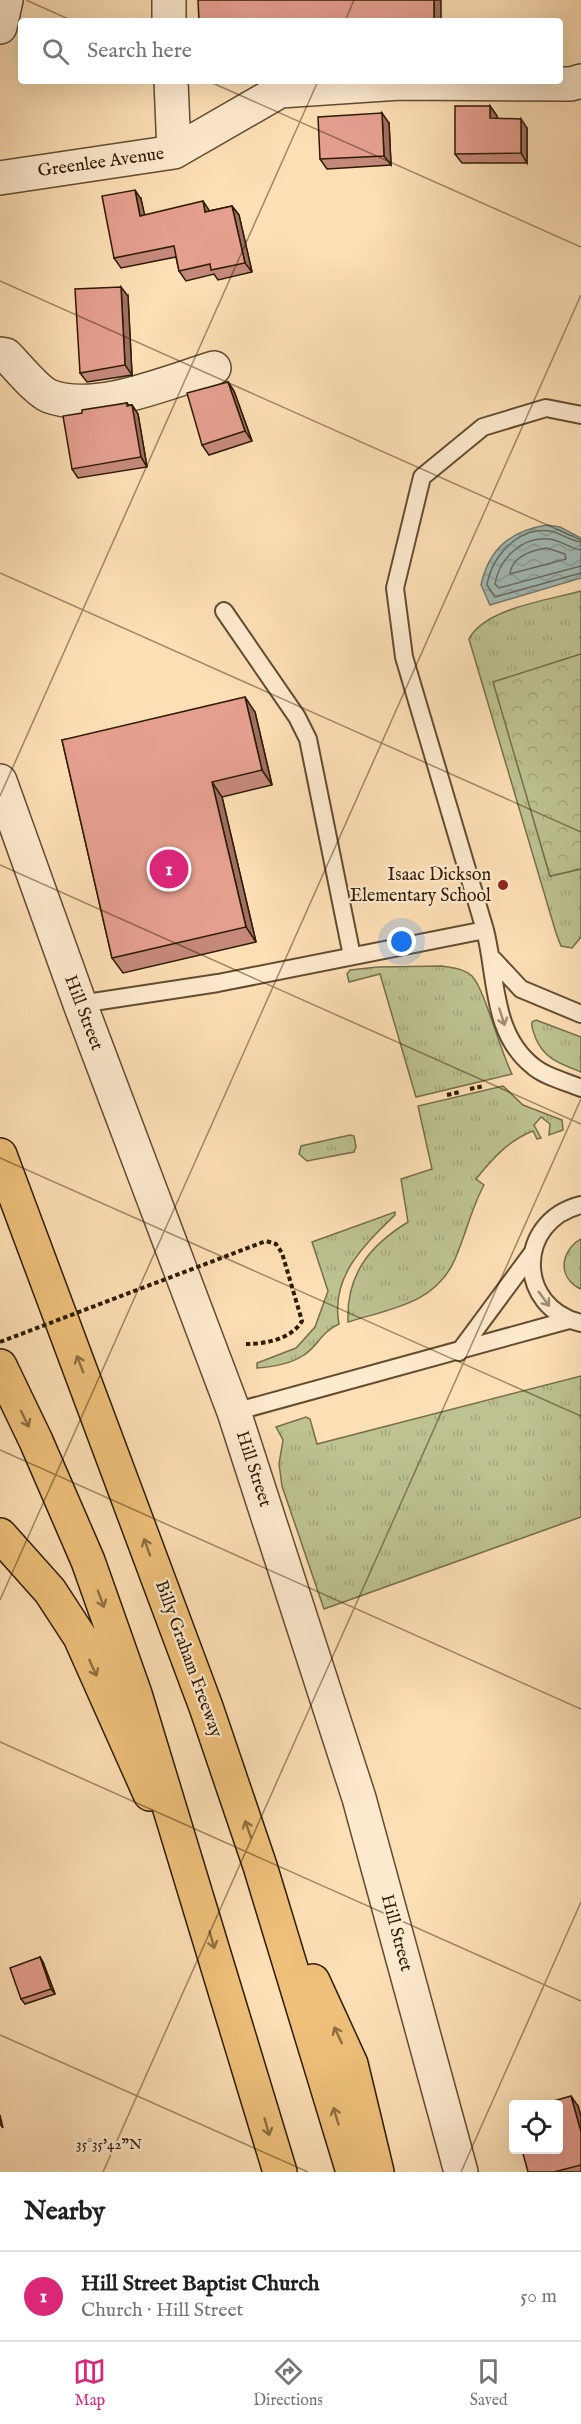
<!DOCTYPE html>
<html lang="en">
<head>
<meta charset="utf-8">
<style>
	:root { --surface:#fff; --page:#f2f2f2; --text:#202124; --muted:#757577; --line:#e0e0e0; --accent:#db2777 }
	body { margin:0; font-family:"IM FELL English",serif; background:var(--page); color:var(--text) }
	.controls { position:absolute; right:18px; bottom:18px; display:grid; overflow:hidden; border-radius:6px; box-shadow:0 6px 24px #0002 }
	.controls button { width:54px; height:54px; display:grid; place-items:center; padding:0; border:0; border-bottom:2px solid var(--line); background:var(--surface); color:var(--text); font:30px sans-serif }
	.you { position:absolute; left:402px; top:942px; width:21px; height:21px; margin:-15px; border:4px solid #fff; border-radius:50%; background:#1a73e8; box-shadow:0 0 0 9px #1a73e833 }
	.badge { display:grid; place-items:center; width:39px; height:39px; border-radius:50%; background:var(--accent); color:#fff; font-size:20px; font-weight:700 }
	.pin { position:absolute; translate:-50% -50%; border:3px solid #fff; box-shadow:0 2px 6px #0006 }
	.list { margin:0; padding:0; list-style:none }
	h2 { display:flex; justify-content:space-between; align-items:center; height:78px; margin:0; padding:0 24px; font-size:26px }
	h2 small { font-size:20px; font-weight:400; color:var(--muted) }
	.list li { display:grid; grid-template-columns:39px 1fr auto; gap:18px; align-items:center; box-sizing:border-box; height:90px; padding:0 24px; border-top:2px solid var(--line) }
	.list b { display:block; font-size:22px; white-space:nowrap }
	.list p { margin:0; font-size:20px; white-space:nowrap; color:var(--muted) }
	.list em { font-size:20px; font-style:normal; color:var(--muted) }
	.icon { flex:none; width:33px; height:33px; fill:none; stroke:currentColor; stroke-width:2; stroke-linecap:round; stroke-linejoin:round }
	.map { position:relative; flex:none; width:581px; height:2172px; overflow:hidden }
	.search { position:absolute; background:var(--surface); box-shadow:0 6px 24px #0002; left:18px; right:18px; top:18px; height:66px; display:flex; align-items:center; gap:15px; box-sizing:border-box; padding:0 21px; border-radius:6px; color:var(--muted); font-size:22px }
	.sheet { height:168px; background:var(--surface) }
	nav { display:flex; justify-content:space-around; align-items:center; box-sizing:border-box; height:84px; border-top:2px solid var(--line); background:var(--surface); font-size:16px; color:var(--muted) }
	nav a { display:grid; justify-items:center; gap:3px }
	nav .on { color:var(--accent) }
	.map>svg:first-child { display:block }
	.grass { fill:url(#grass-tufts); stroke:#766f4a; stroke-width:1.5 }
	.forest { fill:url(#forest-crowns); stroke:#766f4a; stroke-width:1.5 }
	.water { fill:url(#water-waves); stroke:#737b6f; stroke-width:1.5 }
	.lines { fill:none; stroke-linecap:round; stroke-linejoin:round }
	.shore { stroke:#686c5e; stroke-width:1.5 }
	.service-casing { stroke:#624d31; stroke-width:20 }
	.minor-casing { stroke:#624d31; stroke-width:36 }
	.tertiary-casing { stroke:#624d31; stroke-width:36 }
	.motorway-casing { stroke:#2e1c05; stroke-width:36 }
	.path { stroke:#2e1c05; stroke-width:4; stroke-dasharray:4.5 3; stroke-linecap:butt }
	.service { stroke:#feeacf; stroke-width:16 }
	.minor { stroke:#feeacf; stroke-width:33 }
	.tertiary { stroke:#feeacf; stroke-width:33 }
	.motorway { stroke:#eec07a; stroke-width:33 }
	.path-bridge { stroke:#2e1c05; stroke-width:4; stroke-dasharray:4.5 3; stroke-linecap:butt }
	.wall { fill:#c5897b; stroke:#2e1c05; stroke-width:1.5 }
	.shaded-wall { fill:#a06f64; stroke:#2e1c05; stroke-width:1.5 }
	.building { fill:#e59f8f; stroke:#2e1c05; stroke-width:1.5 }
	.oneway { stroke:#a08d74 }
	.oneway2 { stroke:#8e6e40 }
	.ticks { fill:none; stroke:#2e1c05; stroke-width:1.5; stroke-opacity:0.45 }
	.poi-dot { fill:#8f2418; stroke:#feeacf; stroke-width:2 }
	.labels { text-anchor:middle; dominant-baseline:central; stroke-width:4.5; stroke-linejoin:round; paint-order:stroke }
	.street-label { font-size:18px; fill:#2e1c05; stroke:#feeacf }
	.poi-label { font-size:18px; fill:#2e1c05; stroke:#feeacf; text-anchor:end }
	.ticks-label { font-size:15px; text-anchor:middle; fill:#2e1c05; stroke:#feeacf; stroke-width:4.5; stroke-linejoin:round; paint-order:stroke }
</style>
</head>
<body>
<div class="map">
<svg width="581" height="2172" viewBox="0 0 581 2172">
	<defs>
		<pattern id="grass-tufts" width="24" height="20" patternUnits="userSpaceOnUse" patternTransform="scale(1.5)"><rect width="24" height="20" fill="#bdc290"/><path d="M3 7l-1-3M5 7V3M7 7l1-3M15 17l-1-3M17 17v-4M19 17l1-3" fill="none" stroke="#a3a67b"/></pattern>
		<pattern id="forest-crowns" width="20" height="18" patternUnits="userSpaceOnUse" patternTransform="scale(1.5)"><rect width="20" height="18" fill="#bdc290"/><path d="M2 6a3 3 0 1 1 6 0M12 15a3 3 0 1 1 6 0" fill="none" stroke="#a3a67b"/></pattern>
		<pattern id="water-waves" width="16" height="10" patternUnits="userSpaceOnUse" patternTransform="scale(1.5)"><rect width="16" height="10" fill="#a1bbb6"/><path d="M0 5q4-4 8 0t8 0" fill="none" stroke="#8ba09b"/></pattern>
	</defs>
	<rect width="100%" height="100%" fill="#fddfb5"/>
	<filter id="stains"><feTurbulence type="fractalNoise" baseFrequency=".00333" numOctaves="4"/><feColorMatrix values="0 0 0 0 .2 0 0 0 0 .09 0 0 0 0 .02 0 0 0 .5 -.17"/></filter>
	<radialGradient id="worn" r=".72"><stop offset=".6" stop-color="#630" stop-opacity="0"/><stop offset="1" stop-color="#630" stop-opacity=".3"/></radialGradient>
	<!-- grass -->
	<path class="grass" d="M 581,591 L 581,654 L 494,682 L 550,876 L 581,869 L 581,937 L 572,948 L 561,946 L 556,933 L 469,639 C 485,608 549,600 581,591 Z
		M 442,966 C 452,968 463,968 472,976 C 485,990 500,1051 512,1074 L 416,1097 L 380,974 L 349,982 L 347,974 L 350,970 L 378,967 Z
		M 536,1020 L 581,1037 L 581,1072 C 562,1064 545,1060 536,1039 C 534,1033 531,1028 532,1022 Z
		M 503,1086 L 523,1105 L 562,1120 L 563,1130 L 549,1135 L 550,1124 L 541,1117 L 534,1125 L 541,1138 L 537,1139 L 533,1131 C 509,1140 492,1159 476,1179 L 484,1185 C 471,1209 466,1234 455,1259 C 436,1304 389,1309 348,1322 C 346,1275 369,1246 408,1222 L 401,1179 L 432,1169 L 418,1106 Z
		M 350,1135 L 354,1136 L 356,1147 L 354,1152 L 307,1161 L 299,1154 L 301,1146 Z
		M 395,1212 L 395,1215 C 364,1245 330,1277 339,1324 C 321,1332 318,1346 304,1355 C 291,1364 272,1367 257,1368 L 257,1363 L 296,1348 L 315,1327 L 328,1291 L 312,1242 Z
		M 581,1239 L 581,1289 C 557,1278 560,1251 581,1239 Z
		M 581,1376 L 581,1517 L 324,1609 L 282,1486 L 279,1464 L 283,1440 L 276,1427 L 306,1417 L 310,1419 L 317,1444 Z"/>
	<!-- forest -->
	<path class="forest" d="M 581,654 L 581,869 L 550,876 L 493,682 Z"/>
	<!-- water -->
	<path class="water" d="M 547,525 L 560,527 L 581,538 L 581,578 L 490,605 L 481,585 C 489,548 511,531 547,525 Z"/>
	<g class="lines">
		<!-- shore -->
		<path class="shore" d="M 581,542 C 570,541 561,533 550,531 C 518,527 492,556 487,585 L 495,597 L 581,573
			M 547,548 L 565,554 L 566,559 L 510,574 C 511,557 532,550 547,548 Z
			M 581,550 C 570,549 561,540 549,539 C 522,536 499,559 495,584 L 499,588 L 581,566"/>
		<defs>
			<path id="service" d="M 581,415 L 546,408 L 483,427 L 422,477 L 395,588 L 404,657 L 485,930 C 497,976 491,1034 534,1067 C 546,1077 567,1082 581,1088
				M 224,611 L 297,717 L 308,739 L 352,956
				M 493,959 L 521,989 L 581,1014
				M 80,1004 L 218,983 L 485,930
				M 581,1205 C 516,1221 515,1307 581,1323
				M 459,1352 L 533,1252
				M 234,1412 L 569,1320"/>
			<path id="minor" d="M 169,0 L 169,21
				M 171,81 L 174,152
				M 0,178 L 174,152 L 280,91 L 400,83 L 571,84 L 581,81
				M 0,354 L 6,355 C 16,365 37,391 49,396 C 95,414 168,382 214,368"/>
			<path id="tertiary" d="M 0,27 L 6,0
				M 0,781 L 80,1004 L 234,1412 L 359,1798 L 461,2172"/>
			<path id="motorway" d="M 0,1155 L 206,1707 L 260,1866 L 353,2172
				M 0,1366 L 36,1441 L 88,1561 L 135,1694 L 280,2172
				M 0,1535 L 50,1591 L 80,1637 L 150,1794
				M 313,1981 L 351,2064 L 377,2172"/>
		</defs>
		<!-- service casing -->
		<use href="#service" class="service-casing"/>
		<!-- minor casing -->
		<use href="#minor" class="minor-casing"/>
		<!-- tertiary casing -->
		<use href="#tertiary" class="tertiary-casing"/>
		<!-- motorway casing -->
		<use href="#motorway" class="motorway-casing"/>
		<!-- path -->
		<path class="path" d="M 470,1089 L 484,1086
			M 447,1095 L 460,1092
			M 246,1344 C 265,1344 292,1339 302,1321 L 282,1253 L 276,1244 L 266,1241"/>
		<!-- service -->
		<use href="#service" class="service"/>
		<!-- minor -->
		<use href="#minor" class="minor"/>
		<!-- tertiary -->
		<use href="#tertiary" class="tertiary"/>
		<!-- motorway -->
		<use href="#motorway" class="motorway"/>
		<!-- path-bridge -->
		<path class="path-bridge" d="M 0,1342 L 266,1241"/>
	</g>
	<!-- wall -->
	<path class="wall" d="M 490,106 L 497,116 L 497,119 L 527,128 L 527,163 L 462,163 L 455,154 Z
		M 389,123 L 391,165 L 327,169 L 320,159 Z
		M 141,199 L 144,215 L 209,211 L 232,206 L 239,215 L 252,272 L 218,280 L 214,274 L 186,281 L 179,271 L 176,257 L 121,268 L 114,258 Z
		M 128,296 L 132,375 L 87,382 L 80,373 Z
		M 228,382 L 234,391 L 252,441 L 209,455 L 202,445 Z
		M 127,403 L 128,405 L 132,405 L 138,414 L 147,467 L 78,478 L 72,469 L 82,413 Z
		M 255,712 L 272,785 L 222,797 L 256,942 L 123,973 L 112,958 L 62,740 Z
		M 40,1957 L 43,1962 L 55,1994 L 25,2004 L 21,1999 Z
		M 578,2106 L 581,2116 L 581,2172 L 528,2172 Z"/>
	<!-- shaded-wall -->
	<path class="shaded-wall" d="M 434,0 L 441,0 L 441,21 L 434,21 Z
		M 490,106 L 497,116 L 496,128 L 490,118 Z
		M 382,113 L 389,123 L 391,165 L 384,156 Z
		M 521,119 L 527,128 L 527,163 L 521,153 Z
		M 135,190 L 141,199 L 147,225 L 140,216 Z
		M 203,201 L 209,210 L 212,221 L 205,212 Z
		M 232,206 L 239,215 L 252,272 L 245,263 Z
		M 121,287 L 128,296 L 132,375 L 125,365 Z
		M 228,382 L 234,391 L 252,441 L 245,431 Z
		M 127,403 L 133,412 L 132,405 L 138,414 L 147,467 L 141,457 Z
		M 245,697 L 255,712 L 272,785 L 262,770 Z
		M 212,782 L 222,797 L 256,942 L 246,927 Z
		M 40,1957 L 43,1962 L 55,1994 L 51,1989 Z
		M 571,2096 L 578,2106 L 581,2116 L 581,2132 Z
		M 0,2115 L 3,2128 L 0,2124 Z"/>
	<!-- building -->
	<path class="building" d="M 198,0 L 434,0 L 434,21 L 199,21 Z
		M 455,106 L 490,106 L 490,118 L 521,119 L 521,153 L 455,154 Z
		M 382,113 L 384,156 L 320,159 L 318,117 Z
		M 135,190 L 140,216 L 203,201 L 205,212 L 232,206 L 245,263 L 211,270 L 210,264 L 179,271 L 174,246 L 114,258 L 102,196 Z
		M 121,287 L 125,365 L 80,373 L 75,289 Z
		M 228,382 L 245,431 L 202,445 L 187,393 Z
		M 127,403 L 127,406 L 132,405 L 141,457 L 72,469 L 63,416 L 82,413 L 82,410 Z
		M 245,697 L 262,770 L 212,782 L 246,927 L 112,958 L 62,740 Z
		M 40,1957 L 51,1989 L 21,1999 L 10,1968 Z
		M 571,2096 L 581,2132 L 581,2165 L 554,2172 L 528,2172 L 522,2150 L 558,2150 L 558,2104 L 543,2104 Z"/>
	<!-- one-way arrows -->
	<defs><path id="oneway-shaft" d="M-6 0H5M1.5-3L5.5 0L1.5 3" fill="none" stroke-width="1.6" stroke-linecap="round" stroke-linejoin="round" transform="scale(1.5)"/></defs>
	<g class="oneway">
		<use href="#oneway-shaft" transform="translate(502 1017) rotate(72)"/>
		<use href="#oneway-shaft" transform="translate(544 1299) rotate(54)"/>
	</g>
	<g class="oneway2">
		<use href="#oneway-shaft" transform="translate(80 1364) rotate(-111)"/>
		<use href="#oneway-shaft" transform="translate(25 1419) rotate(64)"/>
		<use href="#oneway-shaft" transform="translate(147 1547) rotate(-110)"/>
		<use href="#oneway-shaft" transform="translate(101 1599) rotate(70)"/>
		<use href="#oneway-shaft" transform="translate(93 1668) rotate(66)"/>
		<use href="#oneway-shaft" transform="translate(248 1829) rotate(-109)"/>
		<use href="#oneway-shaft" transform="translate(212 1940) rotate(74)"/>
		<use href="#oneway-shaft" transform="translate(338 2035) rotate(-115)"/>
		<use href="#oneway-shaft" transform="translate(336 2116) rotate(-107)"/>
		<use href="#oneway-shaft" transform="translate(267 2127) rotate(74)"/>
	</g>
	<!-- ticks -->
	<path class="ticks" d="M 26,0 L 73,21M 345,21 L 354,0M 208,81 L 581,247M 0,281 L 581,540M 0,573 L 581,832M 0,796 L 318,81M 0,865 L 581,1124M 0,1158 L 581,1416M 0,1450 L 581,1709M 0,1600 L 581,295M 0,1742 L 581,2001M 0,2035 L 308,2172M 103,2172 L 581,1099M 461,2172 L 581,1902"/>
	<!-- markers -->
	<circle class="poi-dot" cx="503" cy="885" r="6"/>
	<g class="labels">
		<!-- street labels -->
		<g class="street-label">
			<text transform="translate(101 163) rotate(-8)">Greenlee Avenue</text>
			<text transform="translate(83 1013) rotate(69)">Hill Street</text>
			<text transform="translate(253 1469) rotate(72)">Hill Street</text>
			<text transform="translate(188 1659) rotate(70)">Billy Graham Freeway</text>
			<text transform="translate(396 1933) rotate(75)">Hill Street</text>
		</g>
		<!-- poi labels -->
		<g class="poi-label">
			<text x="491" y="875">Isaac Dickson<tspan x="491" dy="21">Elementary School</tspan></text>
		</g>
	</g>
	<g class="ticks-label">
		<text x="109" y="2149">35°35'42"N</text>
	</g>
	<rect width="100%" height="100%" filter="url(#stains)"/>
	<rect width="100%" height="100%" fill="url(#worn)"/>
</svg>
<div class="controls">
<button><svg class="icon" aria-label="locate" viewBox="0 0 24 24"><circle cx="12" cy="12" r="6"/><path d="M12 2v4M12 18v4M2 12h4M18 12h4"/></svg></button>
</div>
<div class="you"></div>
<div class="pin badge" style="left:169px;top:869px">1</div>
<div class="search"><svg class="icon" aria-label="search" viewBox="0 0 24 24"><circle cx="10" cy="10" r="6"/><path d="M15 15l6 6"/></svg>Search here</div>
</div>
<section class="sheet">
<h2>Nearby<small></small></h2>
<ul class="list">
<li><span class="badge">1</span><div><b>Hill Street Baptist Church</b><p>Church · Hill Street</p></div><em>50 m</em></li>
</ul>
</section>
<nav>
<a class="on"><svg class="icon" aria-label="map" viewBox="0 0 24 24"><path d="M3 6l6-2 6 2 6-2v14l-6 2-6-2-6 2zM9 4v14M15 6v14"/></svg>Map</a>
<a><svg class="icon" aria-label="directions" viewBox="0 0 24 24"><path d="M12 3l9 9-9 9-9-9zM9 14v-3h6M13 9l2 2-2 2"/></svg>Directions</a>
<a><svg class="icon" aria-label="saved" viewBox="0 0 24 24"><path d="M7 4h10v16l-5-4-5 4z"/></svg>Saved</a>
</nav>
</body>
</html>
